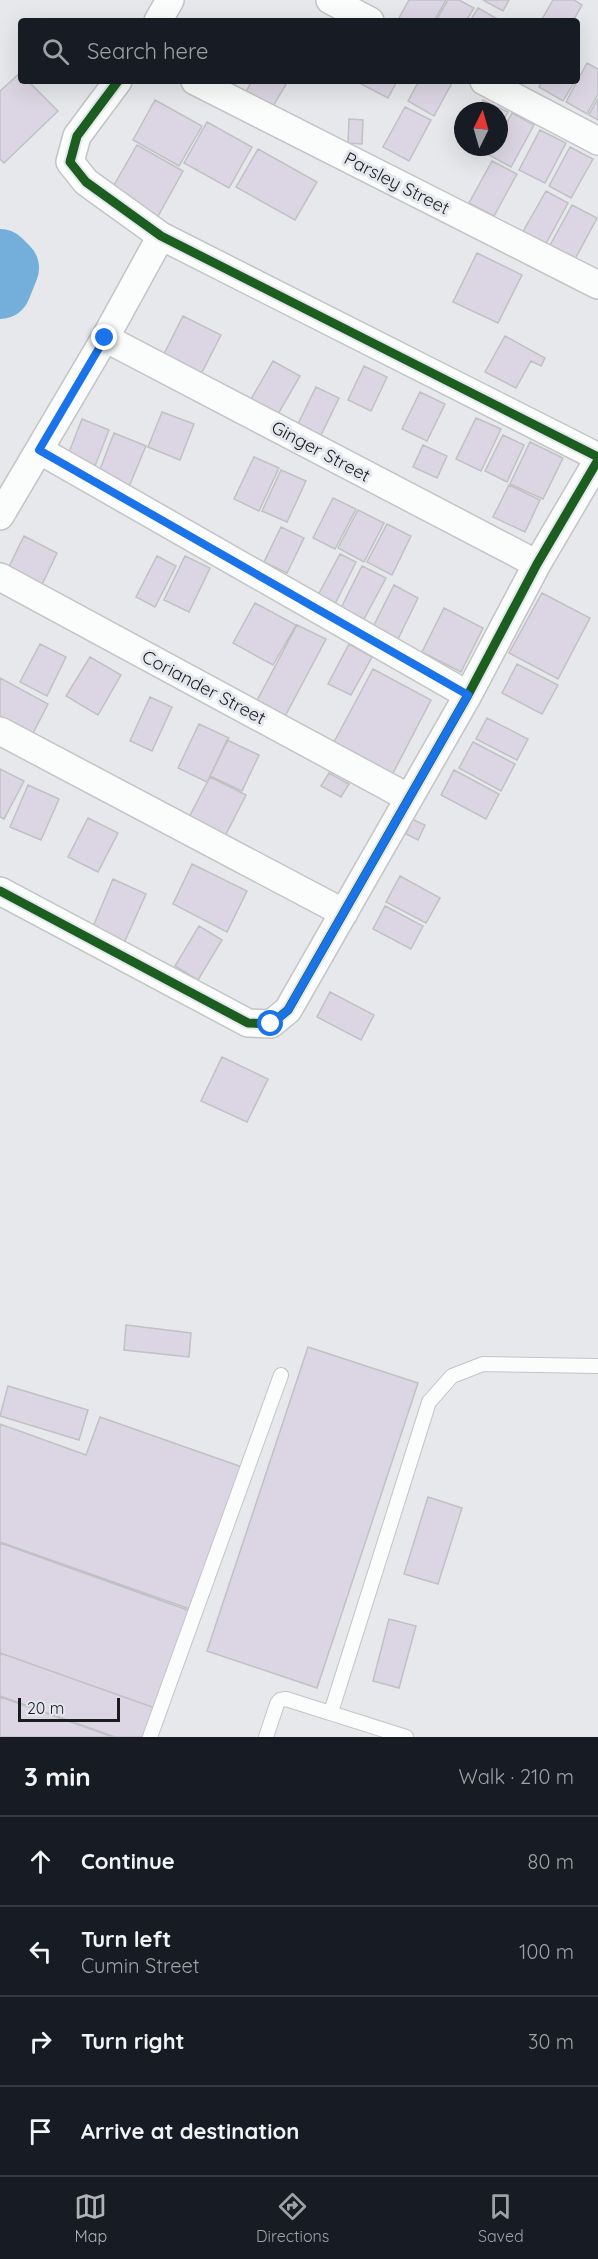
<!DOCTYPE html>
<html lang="en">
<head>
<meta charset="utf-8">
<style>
	:root { --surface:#171b24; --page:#20242c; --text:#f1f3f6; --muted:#9ea1a6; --line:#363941; --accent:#b1b2b5 }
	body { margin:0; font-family:Quicksand,sans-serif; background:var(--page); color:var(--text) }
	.compass { position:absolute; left:454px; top:102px; width:54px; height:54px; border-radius:50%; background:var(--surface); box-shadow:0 6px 24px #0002; rotate:5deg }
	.scale { position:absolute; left:18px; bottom:15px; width:102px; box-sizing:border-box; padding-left:6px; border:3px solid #1b1c1e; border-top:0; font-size:16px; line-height:21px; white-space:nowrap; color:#1b1c1e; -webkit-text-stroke:4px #e4e7ed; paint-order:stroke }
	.stop { position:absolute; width:18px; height:18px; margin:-14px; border:4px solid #1a73e8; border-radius:50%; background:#fff }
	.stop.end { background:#1a73e8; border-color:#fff; box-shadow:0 2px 6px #0008 }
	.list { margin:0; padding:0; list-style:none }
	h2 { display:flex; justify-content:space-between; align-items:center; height:78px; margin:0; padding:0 24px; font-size:26px }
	h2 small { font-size:20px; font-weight:400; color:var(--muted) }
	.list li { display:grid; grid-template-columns:39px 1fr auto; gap:18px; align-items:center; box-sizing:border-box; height:90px; padding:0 24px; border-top:2px solid var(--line) }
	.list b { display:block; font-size:22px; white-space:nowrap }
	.list p { margin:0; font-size:20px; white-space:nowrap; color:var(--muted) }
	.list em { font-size:20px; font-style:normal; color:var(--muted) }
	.icon { flex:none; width:33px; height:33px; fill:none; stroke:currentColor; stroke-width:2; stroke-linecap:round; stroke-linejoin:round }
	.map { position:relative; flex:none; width:598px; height:1737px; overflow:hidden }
	.search { position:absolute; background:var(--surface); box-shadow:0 6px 24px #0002; left:18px; right:18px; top:18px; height:66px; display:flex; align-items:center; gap:15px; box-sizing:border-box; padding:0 21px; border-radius:6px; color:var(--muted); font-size:22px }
	.sheet { height:438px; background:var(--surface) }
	nav { display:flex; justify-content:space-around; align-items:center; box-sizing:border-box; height:84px; border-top:2px solid var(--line); background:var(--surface); font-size:16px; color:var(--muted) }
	nav a { display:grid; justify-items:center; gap:3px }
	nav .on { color:var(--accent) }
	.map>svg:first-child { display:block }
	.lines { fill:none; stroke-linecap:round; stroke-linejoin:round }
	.river { stroke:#73afda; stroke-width:62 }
	.building { fill:#dcd6e4; stroke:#c0c1c3; stroke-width:1.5 }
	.service-casing { stroke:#c3c4c6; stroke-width:16 }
	.minor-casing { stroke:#c3c4c6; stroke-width:30 }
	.service { stroke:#fbfcfc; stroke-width:14 }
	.minor { stroke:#fbfcfc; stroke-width:27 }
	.cycleway-casing { stroke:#e4e7ed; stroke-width:13 }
	.cycleway { stroke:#1b5e20; stroke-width:9 }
	.route { stroke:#1a73e8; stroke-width:8 }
	.labels { text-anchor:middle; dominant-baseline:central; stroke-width:6; stroke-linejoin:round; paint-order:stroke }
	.street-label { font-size:18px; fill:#1b1c1e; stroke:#e4e7ed }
</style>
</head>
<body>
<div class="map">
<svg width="598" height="1737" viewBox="0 0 598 1737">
	<rect width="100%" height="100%" fill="#e6e8eb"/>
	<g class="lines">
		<!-- river -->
		<path class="river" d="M 0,260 L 8,268 L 0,288"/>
	</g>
	<!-- building -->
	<path class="building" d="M 409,0 L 446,0 L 434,21 L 405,21 L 399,18 Z
		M 448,0 L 459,0 L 474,8 L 466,21 L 436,21 Z
		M 483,0 L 509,0 L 503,11 Z
		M 553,0 L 574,0 L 582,5 L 573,21 L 541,21 Z
		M 478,8 L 501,21 L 470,21 Z
		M 587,63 L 598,69 L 598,94 L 587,114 L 566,102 Z
		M 20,73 L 21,81 L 28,81 L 58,111 L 4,163 L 0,159 L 0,91 Z
		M 252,81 L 288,81 L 272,108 L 245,93 Z
		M 363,81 L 397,81 L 388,98 L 361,84 Z
		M 419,81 L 453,81 L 434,116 L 408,101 Z
		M 542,81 L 575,81 L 563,101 L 539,87 Z
		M 598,98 L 598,120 L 589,115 Z
		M 155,100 L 202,126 L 179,166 L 133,140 Z
		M 483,100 L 508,112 L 499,128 L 499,111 L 477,111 Z
		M 405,107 L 431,120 L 409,161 L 383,147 Z
		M 512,113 L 534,125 L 511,167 L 489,155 L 493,147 L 499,147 L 499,137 Z
		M 349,119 L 363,120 L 362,144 L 348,143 Z
		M 207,122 L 252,147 L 229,188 L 184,163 Z
		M 540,130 L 566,143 L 545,183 L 519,170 Z
		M 137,145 L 183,171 L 157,218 L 110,192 Z
		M 570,147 L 593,159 L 571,198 L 549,186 Z
		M 258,149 L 317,182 L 295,220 L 236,187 Z
		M 492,161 L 517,174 L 494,216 L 469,203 Z
		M 546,191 L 568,203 L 544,247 L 521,235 Z
		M 572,205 L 597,218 L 573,263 L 548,249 Z
		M 477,253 L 522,275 L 498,323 L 453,302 Z
		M 183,316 L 221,335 L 198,380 L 160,362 Z
		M 505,336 L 545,358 L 541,366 L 531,361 L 516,388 L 485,372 Z
		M 273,361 L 300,376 L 274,421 L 247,406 Z
		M 364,366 L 387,377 L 371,411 L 348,400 Z
		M 316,387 L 339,398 L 321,435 L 298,424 Z
		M 420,392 L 445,404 L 427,441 L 402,429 Z
		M 162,412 L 194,424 L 180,460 L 148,447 Z
		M 476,418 L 501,429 L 481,471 L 456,459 Z
		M 82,419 L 109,430 L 93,471 L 66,460 Z
		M 114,433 L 146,446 L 128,489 L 97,477 Z
		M 503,435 L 524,445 L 507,482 L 485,471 Z
		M 530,442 L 563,458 L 543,499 L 510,484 Z
		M 423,445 L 447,456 L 437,478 L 413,467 Z
		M 254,457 L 279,468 L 259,511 L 234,499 Z
		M 281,470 L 306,481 L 287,522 L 262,511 Z
		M 509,485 L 540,500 L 525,532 L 493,517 Z
		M 333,498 L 356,509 L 335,549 L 313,538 Z
		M 358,510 L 384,523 L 364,562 L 338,548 Z
		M 387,524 L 411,536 L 392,575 L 367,562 Z
		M 281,527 L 304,538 L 287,573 L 264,562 Z
		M 24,536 L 57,553 L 38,593 L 4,577 Z
		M 340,554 L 356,562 L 333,608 L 316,599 Z
		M 157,556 L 176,566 L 155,607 L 136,597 Z
		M 185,556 L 210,568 L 189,612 L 164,600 Z
		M 362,566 L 386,578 L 364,619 L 341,608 Z
		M 394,585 L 418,598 L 397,641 L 372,629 Z
		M 542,593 L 590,618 L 558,679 L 509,653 Z
		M 255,603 L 296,625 L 273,665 L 233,643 Z
		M 444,608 L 483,628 L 461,672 L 422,652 Z
		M 297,625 L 326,639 L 282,722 L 253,708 Z
		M 40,644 L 66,657 L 47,696 L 20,682 Z
		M 349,644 L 372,657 L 351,695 L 328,684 Z
		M 90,657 L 121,675 L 98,715 L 66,696 Z
		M 517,664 L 558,685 L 542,714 L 502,693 Z
		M 373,669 L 431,700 L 392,775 L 333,744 Z
		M 0,678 L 48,704 L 30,739 L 0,723 Z
		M 150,697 L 172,707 L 152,751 L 130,741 Z
		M 487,718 L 528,739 L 517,760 L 476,739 Z
		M 199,724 L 229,738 L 207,782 L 178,768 Z
		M 227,740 L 259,755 L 242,791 L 210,776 Z
		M 473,742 L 515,764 L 501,791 L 459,768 Z
		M 0,769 L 24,781 L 4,819 L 0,817 Z
		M 454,770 L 499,794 L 486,819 L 441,795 Z
		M 329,773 L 349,784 L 341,797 L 321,786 Z
		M 210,777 L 246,795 L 222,842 L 186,823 Z
		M 28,785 L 59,799 L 41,840 L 10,827 Z
		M 88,818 L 118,833 L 98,872 L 68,857 Z
		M 412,819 L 425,825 L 418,840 L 406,834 Z
		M 192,864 L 247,891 L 227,932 L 173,904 Z
		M 400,876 L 440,898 L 426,923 L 386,902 Z
		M 113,879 L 146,894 L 124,943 L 92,929 Z
		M 385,906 L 423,926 L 411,949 L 373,929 Z
		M 199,926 L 222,940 L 198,980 L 175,966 Z
		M 330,992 L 374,1015 L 361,1040 L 317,1017 Z
		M 222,1057 L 268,1079 L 247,1122 L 201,1101 Z
		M 126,1325 L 191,1333 L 189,1357 L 124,1350 Z
		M 308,1347 L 418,1383 L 317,1688 L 207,1651 Z
		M 8,1386 L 88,1410 L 79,1440 L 0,1416 Z
		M 100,1417 L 242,1467 L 190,1609 L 0,1542 L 0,1424 L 86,1455 Z
		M 428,1497 L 462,1508 L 438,1584 L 404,1574 Z
		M 0,1543 L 190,1611 L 155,1708 L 0,1653 Z
		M 389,1619 L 416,1626 L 399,1688 L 373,1681 Z
		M 0,1653 L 155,1708 L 144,1737 L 115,1737 L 0,1696 Z
		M 0,1697 L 113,1737 L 0,1737 Z"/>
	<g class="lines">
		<defs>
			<path id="service" d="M 331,1712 L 429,1402 L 452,1376 L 483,1364 L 598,1366
				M 150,1737 L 281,1375
				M 266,1737 L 277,1704 L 280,1700 L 286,1699 L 406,1737"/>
			<path id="minor" d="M 330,0 L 370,21
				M 158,21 L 170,0
				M 118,81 L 77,136 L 70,162 L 86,182 L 161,236 L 598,457
				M 195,81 L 598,285
				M 484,81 L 598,141
				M 105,338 L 537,564
				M 39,450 L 468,695
				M 0,516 L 105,338 L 161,236
				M 0,577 L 409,798
				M 0,731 L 344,913
				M 0,891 L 248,1023 L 271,1024 L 288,1010 L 468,695 L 537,564 L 598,460"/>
		</defs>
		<!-- service casing -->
		<use href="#service" class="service-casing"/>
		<!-- minor casing -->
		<use href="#minor" class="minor-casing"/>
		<!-- service -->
		<use href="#service" class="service"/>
		<!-- minor -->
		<use href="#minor" class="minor"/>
		<defs>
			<path id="cycleway" d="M 118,81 L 77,136 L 70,162 L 86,182 L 161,236 L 598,457
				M 0,891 L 248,1023 L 271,1024 L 288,1010 L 468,695 L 537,564 L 598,460"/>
		</defs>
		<!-- cycleway casing -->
		<use href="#cycleway" class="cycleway-casing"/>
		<!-- cycleway -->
		<use href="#cycleway" class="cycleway"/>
	</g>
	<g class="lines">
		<!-- route -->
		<path class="route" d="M 105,338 L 39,450 L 468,695 L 288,1010 L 271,1024"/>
	</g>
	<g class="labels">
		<!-- street labels -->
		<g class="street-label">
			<text transform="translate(397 183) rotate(27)">Parsley Street</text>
			<text transform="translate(321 451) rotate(28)">Ginger Street</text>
			<text transform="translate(204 687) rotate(28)">Coriander Street</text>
		</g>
	</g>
</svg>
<svg class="compass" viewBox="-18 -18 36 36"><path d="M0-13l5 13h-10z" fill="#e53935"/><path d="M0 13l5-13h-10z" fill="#9ea1a6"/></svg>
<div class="scale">20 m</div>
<div class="stop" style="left:271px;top:1024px"></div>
<div class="stop end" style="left:105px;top:338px"></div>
<div class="search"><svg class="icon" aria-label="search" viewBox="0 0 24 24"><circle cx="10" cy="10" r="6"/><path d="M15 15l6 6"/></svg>Search here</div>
</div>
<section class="sheet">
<h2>3 min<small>Walk · 210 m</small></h2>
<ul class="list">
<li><svg class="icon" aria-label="ahead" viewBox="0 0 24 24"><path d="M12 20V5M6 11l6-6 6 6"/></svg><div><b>Continue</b></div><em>80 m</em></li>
<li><svg class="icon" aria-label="left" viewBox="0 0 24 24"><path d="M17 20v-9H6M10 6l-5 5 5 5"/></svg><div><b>Turn left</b><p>Cumin Street</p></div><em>100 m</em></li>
<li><svg class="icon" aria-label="right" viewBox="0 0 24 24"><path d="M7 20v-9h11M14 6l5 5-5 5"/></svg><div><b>Turn right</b></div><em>30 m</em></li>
<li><svg class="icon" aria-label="arrive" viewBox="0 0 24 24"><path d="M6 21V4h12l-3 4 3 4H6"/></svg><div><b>Arrive at destination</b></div></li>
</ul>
</section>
<nav>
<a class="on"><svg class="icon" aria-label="map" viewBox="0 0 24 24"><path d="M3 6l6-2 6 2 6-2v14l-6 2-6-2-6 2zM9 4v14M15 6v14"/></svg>Map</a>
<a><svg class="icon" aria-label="directions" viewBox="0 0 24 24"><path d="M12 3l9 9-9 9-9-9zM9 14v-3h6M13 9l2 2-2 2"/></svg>Directions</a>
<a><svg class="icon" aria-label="saved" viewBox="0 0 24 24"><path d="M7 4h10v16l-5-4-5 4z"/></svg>Saved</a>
</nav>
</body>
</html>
